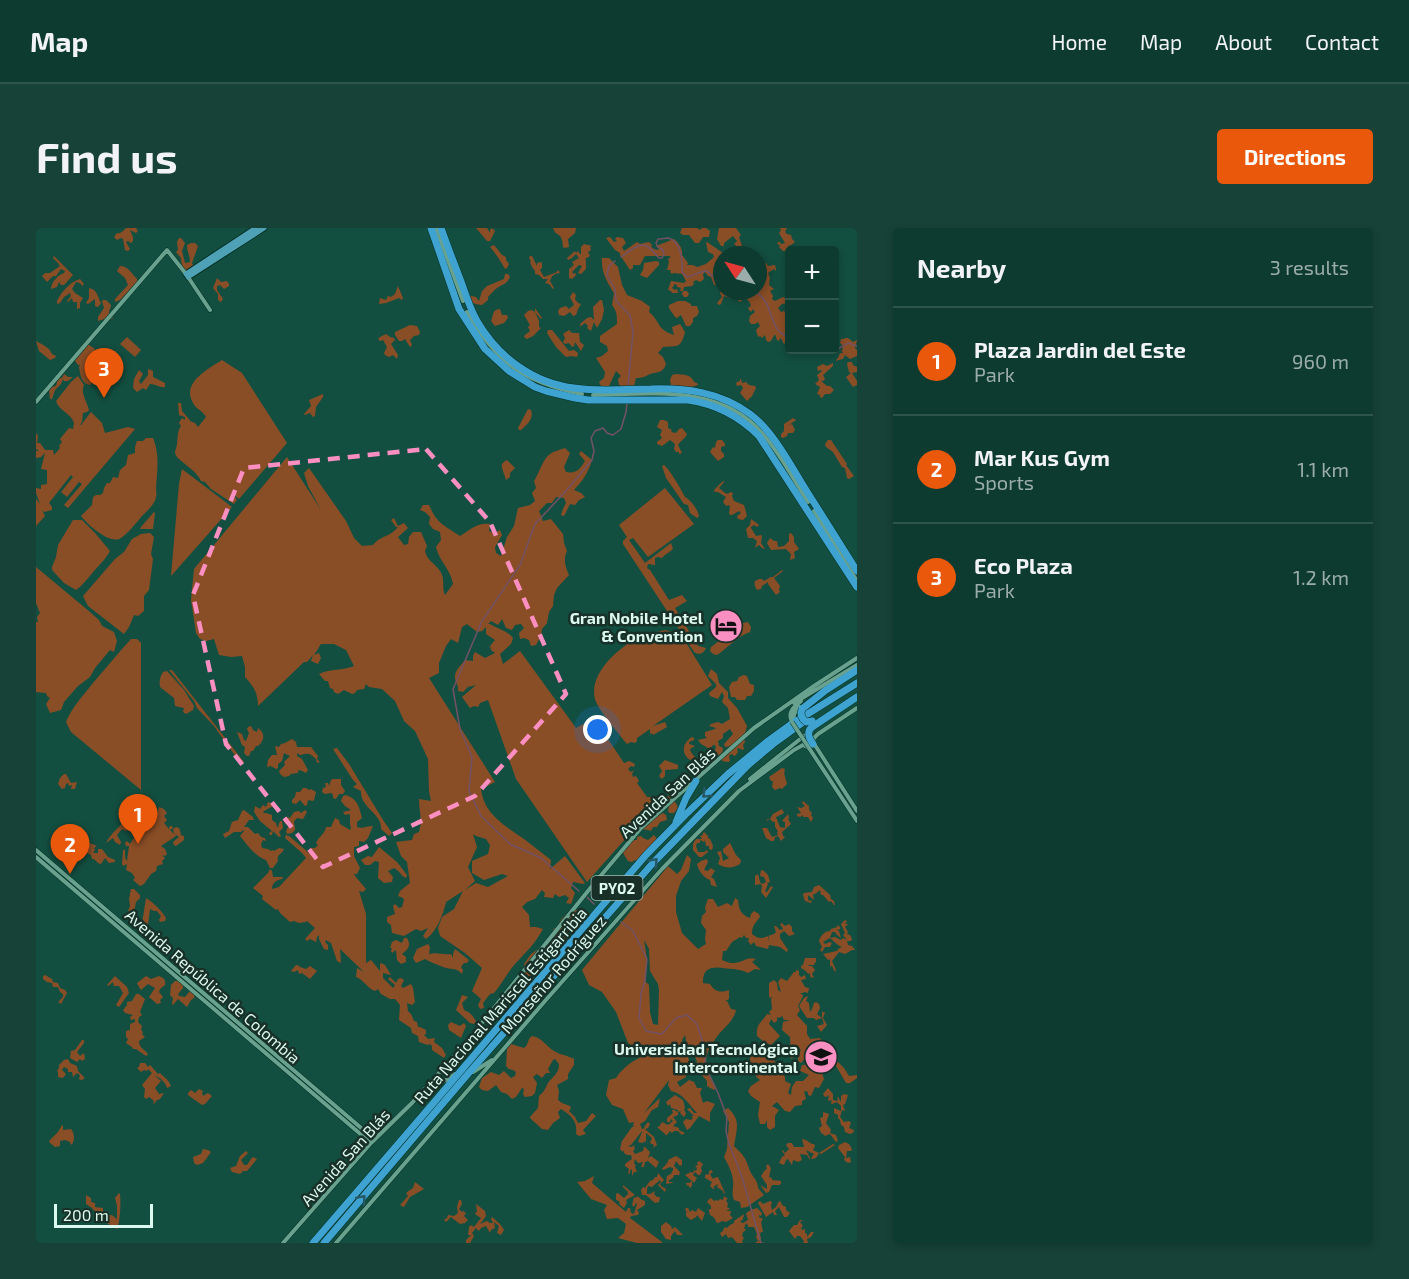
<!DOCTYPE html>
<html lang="en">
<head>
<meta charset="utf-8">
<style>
	:root { --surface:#0e3b30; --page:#174238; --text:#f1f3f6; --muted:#9badab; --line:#2e554c; --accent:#ea580c }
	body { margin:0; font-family:"Exo 2",sans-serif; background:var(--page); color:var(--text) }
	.controls { position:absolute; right:18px; top:18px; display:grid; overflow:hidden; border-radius:6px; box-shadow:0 3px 9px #0003 }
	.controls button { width:54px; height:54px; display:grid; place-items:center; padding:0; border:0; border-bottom:2px solid var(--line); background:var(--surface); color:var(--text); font:30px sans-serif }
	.compass { position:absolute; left:677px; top:18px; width:54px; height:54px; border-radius:50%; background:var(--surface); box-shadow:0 3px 9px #0003; rotate:306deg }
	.scale { position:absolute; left:18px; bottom:15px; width:99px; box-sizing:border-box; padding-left:6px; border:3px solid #dcf9ef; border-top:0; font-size:16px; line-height:21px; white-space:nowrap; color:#dcf9ef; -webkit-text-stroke:4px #183028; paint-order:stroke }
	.you { position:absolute; left:562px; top:502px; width:21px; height:21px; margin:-15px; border:4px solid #fff; border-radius:50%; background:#1a73e8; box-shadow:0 0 0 9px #1a73e833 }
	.badge { display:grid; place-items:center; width:39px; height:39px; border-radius:50%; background:var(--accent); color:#fff; font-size:20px; font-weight:700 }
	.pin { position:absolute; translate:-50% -50px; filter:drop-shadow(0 2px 3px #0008) }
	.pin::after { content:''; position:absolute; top:32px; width:21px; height:18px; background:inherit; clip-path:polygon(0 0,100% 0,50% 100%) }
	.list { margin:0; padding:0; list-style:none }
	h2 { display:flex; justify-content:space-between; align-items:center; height:78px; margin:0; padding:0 24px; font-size:26px }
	h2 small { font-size:20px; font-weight:400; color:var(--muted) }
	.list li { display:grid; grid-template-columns:39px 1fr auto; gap:18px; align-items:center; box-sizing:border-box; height:108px; padding:0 24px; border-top:2px solid var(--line) }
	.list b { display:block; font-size:22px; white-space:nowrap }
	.list p { margin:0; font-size:20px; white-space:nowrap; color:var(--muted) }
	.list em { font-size:20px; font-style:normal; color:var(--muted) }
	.map { position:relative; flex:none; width:821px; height:1015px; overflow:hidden; border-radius:6px }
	header { display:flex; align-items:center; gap:36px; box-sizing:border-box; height:84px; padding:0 30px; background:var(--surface); border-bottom:2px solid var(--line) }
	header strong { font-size:28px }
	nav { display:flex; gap:33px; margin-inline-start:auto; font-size:21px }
	.intro { display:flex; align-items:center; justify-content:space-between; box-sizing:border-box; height:144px; padding:0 36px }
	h1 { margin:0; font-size:42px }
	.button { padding:15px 27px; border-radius:6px; background:var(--accent); color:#fff; font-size:21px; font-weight:700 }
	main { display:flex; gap:36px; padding:0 36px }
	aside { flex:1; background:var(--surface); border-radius:6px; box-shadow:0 3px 9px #0003 }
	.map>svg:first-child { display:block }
	.green { fill:#8a4e26; fill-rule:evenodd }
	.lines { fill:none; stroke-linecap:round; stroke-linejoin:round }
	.stream { stroke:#735266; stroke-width:1.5 }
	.minor-casing { stroke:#043327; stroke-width:5 }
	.major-casing { stroke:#043327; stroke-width:7 }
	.highway-casing { stroke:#043327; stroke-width:8 }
	.minor { stroke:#68a18e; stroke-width:4 }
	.major { stroke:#4fa2b6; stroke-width:5 }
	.highway { stroke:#3ea3d1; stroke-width:7 }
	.minor-bridge-casing { stroke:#043327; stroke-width:5; stroke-linecap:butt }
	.highway-bridge-casing { stroke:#043327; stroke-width:8; stroke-linecap:butt }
	.minor-bridge { stroke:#68a18e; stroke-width:4 }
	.highway-bridge { stroke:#3ea3d1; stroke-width:7 }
	.oneway { stroke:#255863 }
	.marked { fill:none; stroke:#fc8fc2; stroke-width:4.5; stroke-dasharray:12 8; stroke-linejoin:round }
	.labels { text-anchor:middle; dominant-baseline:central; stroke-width:5; stroke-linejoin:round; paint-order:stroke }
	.shield { fill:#183028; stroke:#a1bdb3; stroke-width:1.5 }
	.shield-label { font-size:15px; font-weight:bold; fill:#dcf9ef }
	.poi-label { font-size:16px; font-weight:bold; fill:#dcf9ef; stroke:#183028; text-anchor:end }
	.street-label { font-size:16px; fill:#dcf9ef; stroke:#183028 }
</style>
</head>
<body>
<header>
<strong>Map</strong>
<nav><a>Home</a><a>Map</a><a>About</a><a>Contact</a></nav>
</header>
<div class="intro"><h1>Find us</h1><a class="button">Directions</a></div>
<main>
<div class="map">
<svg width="821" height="1015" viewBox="0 0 821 1015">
	<rect width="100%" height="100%" fill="#134f40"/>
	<!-- green -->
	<path class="green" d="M 90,0 L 100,0 L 102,3 L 100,5 L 94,2 L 97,9 L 97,13 L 95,15 L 92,13 L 90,14 L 94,21 L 92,23 L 89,22 L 87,11 L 85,10 L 81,12 L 78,9 L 81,5 C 85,6 87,3 90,0 Z
		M 440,0 L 451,0 L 454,5 L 454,2 L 456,0 L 459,3 L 454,13 L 451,13 Z
		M 517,0 L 540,0 L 539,5 L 532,11 L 533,19 L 529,20 L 527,19 C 526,2 521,11 517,0 Z
		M 646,0 L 661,0 L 664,2 L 666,0 L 670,0 L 674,3 L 673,9 L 667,9 L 663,15 L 659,15 L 653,7 L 647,7 L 644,5 Z
		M 683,0 L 700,0 L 705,7 L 703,9 L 706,18 L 703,20 L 698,16 L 701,13 L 697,8 L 688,15 L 688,18 L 685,18 L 681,11 Z
		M 744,0 L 751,0 L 749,4 L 751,6 L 755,7 L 756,11 L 759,14 L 755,17 L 752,18 L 752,22 L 751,23 L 747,23 L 743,19 L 744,17 L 741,16 L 743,13 L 745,16 L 749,15 L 743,5 L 745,2 Z
		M 574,9 L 578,14 L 581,13 L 579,11 L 581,9 L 587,10 L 590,15 L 586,19 L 588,23 L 601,14 L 604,16 L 613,14 L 616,17 L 615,19 L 618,21 L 622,22 L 623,21 L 620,18 L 638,11 C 643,15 647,21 646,27 L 652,35 L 651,37 L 657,37 L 661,39 L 670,36 L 678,29 L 677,26 L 672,24 L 670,15 L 671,14 L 687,25 L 686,37 L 685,37 L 681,40 L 686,46 L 685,56 L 678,57 L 675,49 L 672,48 L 669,44 L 667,46 L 668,51 L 664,54 L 660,52 L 657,54 L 658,56 L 656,58 L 648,59 L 647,63 L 651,63 L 653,66 L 651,69 L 648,69 L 646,66 L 647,63 L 644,63 L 645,60 L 641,59 L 641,57 L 639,56 L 636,60 L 639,62 L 641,61 L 642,65 L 636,65 L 635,63 L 632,62 L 635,53 L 648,55 L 650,53 L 646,46 L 638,45 L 636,46 L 634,44 L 635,42 L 631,42 L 633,34 L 632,31 L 635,29 L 633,28 L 609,28 L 604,37 L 597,37 L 597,40 L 594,42 L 584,27 L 584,25 L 579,22 L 570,10 Z
		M 143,10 L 145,10 L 149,15 L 146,23 L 149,35 L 154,34 C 154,27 151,24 151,17 L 155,15 L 159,15 L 162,18 L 156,35 L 161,46 L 155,49 L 146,40 L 145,30 L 140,24 L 142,22 L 141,14 Z
		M 548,16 L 556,18 L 554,19 L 555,22 L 552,24 L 554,28 L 549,31 L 550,32 C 549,40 553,39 545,46 L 542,45 L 546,38 L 543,37 L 536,44 L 538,46 L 540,45 L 540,47 L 536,51 L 533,50 L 533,41 L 538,37 L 536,34 L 543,30 L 540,26 L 536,30 L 532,32 L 531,30 L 539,23 L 540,25 L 542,23 L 544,26 L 545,26 L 545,19 Z
		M 458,17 L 466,27 L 470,29 L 470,32 L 473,36 L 471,40 L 469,41 C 466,35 458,23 454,19 Z
		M 18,28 L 37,47 L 28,57 L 25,57 L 23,54 L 21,59 L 15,61 C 15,54 22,47 28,45 L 29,43 L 25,41 L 20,48 L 17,48 L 11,54 L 6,48 L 9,45 L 14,45 L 24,38 L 22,35 L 17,30 Z
		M 494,28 L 496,28 L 501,38 L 501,35 L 506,34 L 506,40 L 504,42 L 508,49 L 521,44 L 521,42 L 524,44 L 522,46 L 521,45 L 516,48 L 514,53 L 518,60 L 517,61 L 513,56 L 509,55 L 512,51 L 507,51 L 503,47 L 499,46 L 499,43 L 496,39 L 494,34 L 495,33 L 493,30 Z
		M 566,30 L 573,30 L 582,39 L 586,57 L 591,67 L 606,73 L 614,79 L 613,84 C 625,94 620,101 638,107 L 636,99 L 644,96 L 649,104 C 645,120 642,118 627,119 L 622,125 L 627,129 L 630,136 C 627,145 622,144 614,146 C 608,149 607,150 600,150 L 598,158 L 591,160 L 583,157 L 582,151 L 585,148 L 580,143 L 573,158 L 569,160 L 565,158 L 563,154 L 568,150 L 569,144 L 560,130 L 566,128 L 572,123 L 571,118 L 564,114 L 564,108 L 581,96 C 581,88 581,83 576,77 L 578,65 C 571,54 565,44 566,30 Z
		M 620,33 L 623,34 L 623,37 L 611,50 L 604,47 L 607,42 L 608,35 Z
		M 730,35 L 732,38 L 739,37 L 740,41 L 740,43 L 738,41 L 732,45 L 734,50 L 733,57 L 738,61 L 734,63 L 737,68 L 736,71 L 739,73 L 747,69 L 751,71 L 753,66 L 753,75 L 746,76 L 742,80 L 745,84 L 748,83 L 753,89 L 753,117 L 747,115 L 746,112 L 744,110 L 743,113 L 741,112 L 739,106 L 735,113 L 732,114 L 730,112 L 729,107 L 726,110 L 724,108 L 722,109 L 720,102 L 724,98 L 722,94 L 719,96 L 715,96 L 713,93 L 714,88 L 719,84 L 717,81 L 715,84 L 714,83 L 712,80 L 715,78 L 714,75 L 711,71 L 712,70 L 709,70 L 704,74 L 702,72 L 701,66 L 699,65 L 694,70 L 688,68 L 685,76 L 683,77 L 681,75 L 686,69 L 684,65 L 686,61 L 686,63 L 722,63 L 722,43 L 727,47 L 727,44 L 730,40 L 729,38 L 726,40 L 725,38 L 726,36 Z
		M 84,38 C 92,38 95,45 101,51 L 101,55 L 84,72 L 79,74 L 79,71 L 92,57 L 89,50 L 81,43 Z
		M 469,46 L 472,46 L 474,49 C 471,56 467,56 461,60 C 458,62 455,66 452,69 L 452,72 L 446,77 C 437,76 435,75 431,67 L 440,69 L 443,73 L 446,63 L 451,58 L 468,51 Z
		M 181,50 L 185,54 L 191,53 L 193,56 L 193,58 L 188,61 L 184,57 L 181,58 L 181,62 L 187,71 L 185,74 L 182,72 L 182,66 L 177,60 Z
		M 44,51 L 48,56 L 46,58 L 44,55 L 40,54 L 36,61 L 39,65 L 47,70 L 44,75 L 44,80 L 41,81 L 41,74 L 37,74 L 36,70 L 32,74 L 31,73 L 35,68 L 34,65 L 28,69 L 24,75 L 21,76 L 21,73 C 26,63 34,54 44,51 Z
		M 362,58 L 367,70 L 366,72 L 363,70 L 350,75 L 343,76 L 344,70 L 350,72 L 352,68 L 355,69 L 359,66 Z
		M 53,60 C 62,62 61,68 65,75 L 62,79 L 59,78 L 59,71 L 52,76 L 50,75 L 53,70 Z
		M 537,64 L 540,67 L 539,71 L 542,75 L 545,76 L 542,81 L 540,87 L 537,88 L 534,84 L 528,88 L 523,87 L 522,83 L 524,80 L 530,78 L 533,81 L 538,77 L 534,69 Z
		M 67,72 L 70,72 C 79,80 73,77 73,86 L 77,89 L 76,91 L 71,90 L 62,93 L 62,89 L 68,80 L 66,73 Z
		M 564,72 L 566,72 L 568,82 L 566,91 L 561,100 L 558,94 L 555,103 L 551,100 L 552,98 L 549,95 L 545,98 L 545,100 L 544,96 L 551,90 L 555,89 L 558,92 L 557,79 Z
		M 642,73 L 649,73 L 655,76 L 655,78 L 661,78 L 663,84 L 661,88 L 657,90 L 657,94 L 654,98 L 650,98 L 645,87 L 641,90 L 639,89 L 633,80 L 633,77 Z
		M 499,80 L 506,90 L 505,91 L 499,84 L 503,93 L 503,99 L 505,100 L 497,108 L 491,111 L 488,109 L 489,107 L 494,103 L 492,99 L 494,97 L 488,87 L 492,83 L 495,82 L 499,84 Z
		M 464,81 L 466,87 L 471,87 L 472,90 L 468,95 L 459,98 L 455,93 C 458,88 455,82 464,81 Z
		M 374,97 L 381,98 L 384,104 L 383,107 L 378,108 L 374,112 L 376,117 L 374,119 L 369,111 L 366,113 L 363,113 L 359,107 L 359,104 Z
		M 512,102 L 516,102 L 533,123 L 538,122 L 542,125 L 541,129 L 535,128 L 530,129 L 520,119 L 511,105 Z
		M 533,102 L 536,105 L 543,105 L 544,114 L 548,117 L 545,123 L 539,114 L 538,118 L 536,119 L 533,115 L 529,116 L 527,114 L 529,110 L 527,106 Z
		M 350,106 L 354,109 L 358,110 L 359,112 L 355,116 L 362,127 L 361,131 L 357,127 L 353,129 L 349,127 L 348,125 L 351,119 L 347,112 L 344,113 L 342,111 L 344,109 Z
		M 91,109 L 105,122 L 99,129 L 84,116 Z
		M 809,110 L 812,110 L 817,114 L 821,112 L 819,120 L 821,122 L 821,128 L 814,131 L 809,127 L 807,131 L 799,133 L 802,130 L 804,125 L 807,125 L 806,123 L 807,118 L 804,115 L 805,111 L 808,111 Z
		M 0,113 C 7,117 13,119 16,126 L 20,128 L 19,130 L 14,132 L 3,123 Z
		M 53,114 L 53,117 L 59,121 L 56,130 L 52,134 C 58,145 64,143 67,150 L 67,152 C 61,151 58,153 54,157 C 46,156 44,147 43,139 L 44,137 L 42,137 L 38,131 Z
		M 186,132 L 206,145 L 251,215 L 203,271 L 197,266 L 201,272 L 198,276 L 175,261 L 169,254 L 165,253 C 160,241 140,232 139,225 C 139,223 141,218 141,216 C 142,209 141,204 145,198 L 143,195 L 146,190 L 149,192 L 149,189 L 143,187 L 142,175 L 145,175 L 146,183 L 153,191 L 154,193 L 159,195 L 162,199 L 170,189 C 167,183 160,181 157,175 C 145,155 172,141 186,132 Z
		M 812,134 L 816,134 L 817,137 L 821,139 L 821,144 L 816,145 L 821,153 L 821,157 L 817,159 L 810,149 L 815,145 L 813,144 L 811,136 Z
		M 797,135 L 797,138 L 787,147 L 789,151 L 787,153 L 785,153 L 791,158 L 794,158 L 798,162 L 794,166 L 789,166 L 786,170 L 784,169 L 784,167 L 781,166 L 784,159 L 779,156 L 783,152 L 781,147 L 786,143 L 785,142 L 782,143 L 781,139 L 787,136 L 791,138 Z
		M 112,141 L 117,143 L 117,149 L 129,155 L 129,159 C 124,160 120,156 114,156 L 110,162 L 107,160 L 101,164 L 97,160 L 98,151 L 103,142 L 107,146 L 103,153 L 105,156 L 112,147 Z
		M 28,146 L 32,149 L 37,149 L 32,153 L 28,153 L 27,151 L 25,156 L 19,162 L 16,171 L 14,171 L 13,162 L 15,159 L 20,158 L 22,150 L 26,150 Z
		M 640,146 C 648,147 655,146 658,154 L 661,155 L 662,157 L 655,159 L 658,165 L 655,168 L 651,166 L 648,161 L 646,169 L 642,170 L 637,168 L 634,152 L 636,147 Z
		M 42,148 L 48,157 C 44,165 51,173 53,182 L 51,184 L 47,185 L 46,194 L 44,197 L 45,197 L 55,184 L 66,195 L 69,205 L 92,199 L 99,201 L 32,280 L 28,277 L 46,256 L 43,254 L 31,269 L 25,264 L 37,249 L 35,247 L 13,275 L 16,279 L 16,282 L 8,284 L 6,282 L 9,288 L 0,298 L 0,271 L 4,276 L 0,265 L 0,260 L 5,261 L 5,257 L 11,256 L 11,242 L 5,241 L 9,225 L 5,229 L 0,230 L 0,223 L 3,223 L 0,221 L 0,205 L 2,208 L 1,215 L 4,215 L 9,222 L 17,222 L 18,227 L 24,220 L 23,218 L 26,214 L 24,211 L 33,200 L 37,201 L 38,195 C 35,185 23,183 20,173 L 35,154 Z
		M 704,151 L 705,151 L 706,155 L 710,154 L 713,157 L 719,158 L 720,160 L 716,168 L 711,173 L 704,165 L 707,160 L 705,157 L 701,158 L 700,156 L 701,154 L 704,153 Z
		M 287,166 L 287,169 L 280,179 L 279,188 L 277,189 L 274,185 L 269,187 L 268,186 L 275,178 L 273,172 Z
		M 492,181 L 495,182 C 498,192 491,196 485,202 L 483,202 L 482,200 Z
		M 757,190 L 760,192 L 753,197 L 756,196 L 759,202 L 757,205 L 752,205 L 751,208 L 747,210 L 745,209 L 745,206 L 748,203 L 748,196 Z
		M 624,192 L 628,192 L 632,194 L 632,200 L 636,202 L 635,204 L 640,205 L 643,201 L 646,200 L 651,206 C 649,211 645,212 642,217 L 646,225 L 643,226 L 643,224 L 640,224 L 638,221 L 639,216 L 634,212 L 626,218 L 621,216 L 621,214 L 626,210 L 624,207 L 626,202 L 621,199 Z
		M 110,210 L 117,210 C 124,227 121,242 120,260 C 120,263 121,266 120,269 C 119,276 111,283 106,288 C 101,294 90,308 83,311 C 72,315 51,296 45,288 L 56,277 L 57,269 L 60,267 L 64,267 L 67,265 L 68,260 L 71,255 L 74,255 L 77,249 L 82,250 L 84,242 L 90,237 L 92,227 L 99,225 L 99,219 L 101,213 L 107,213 Z
		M 682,212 L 686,212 L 689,216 L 689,218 L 685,219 L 685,223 L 688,226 L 688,229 L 682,233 L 674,224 L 677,219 L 679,220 L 680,214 Z
		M 792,212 L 795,212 L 811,236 L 810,237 L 818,248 L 813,251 L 811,250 L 809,240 L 806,239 L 797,224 L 790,219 L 789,216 Z
		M 529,220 L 534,225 L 528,239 L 530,244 C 541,246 544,241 549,233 L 543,226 L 545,223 L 556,232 C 553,243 546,254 538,262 L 545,265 L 549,269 L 543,272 L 539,277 L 534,276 L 528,288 L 525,287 L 527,281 L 530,275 L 528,270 L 520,269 L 516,275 L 511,275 L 503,283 L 507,293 L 515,291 L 527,306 L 528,315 L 531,323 C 527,332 529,338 533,347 L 521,360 L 518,367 L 517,378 L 513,384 L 511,395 L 506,401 L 505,408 L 500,417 L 495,418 L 493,412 L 488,410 L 484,411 L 483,405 L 488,400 L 485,396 L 479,397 L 476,402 L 470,400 L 466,391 L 462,397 L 455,393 L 452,396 L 454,396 C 462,401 472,403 477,410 L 475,416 L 464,426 L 467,436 L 484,423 L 540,500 L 558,490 L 588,535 L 593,533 L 599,536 L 598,539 L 595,538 L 592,541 L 595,544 L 598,542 L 596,546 L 597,549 L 600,548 L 603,553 L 601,555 L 611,569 L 618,569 L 627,572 L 631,570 L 636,562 L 639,562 L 641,564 L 636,570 L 641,577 L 642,580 L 638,585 L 633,585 L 632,582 L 633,579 L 631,576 L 618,580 L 619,581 L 613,588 L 618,590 L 627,585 L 630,587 L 631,592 L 624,594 L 621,599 L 617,599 L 615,603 C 610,600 604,603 599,600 L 551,654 L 480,551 L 452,472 L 444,475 L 442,479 L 438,478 L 434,480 L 426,469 L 440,457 L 432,459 L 427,464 L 422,463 C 422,454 423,462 420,454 C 416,444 424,439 429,432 L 437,433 L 437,428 L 439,424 L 449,430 L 459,425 L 455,422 L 454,418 L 459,412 L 450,406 L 450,399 L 446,403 L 441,404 L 431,396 L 426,399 L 422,415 L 415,411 L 410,418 L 403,435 L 403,445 L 393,450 L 459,554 L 445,561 C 448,586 468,597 488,611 C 497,618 506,625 515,632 L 514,641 L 529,628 L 549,655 L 547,656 L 537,654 L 535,660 L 539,665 L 535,676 L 530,675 L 533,670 L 529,667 L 523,669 L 519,666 L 517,670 L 508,669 L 509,665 L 506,662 L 499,671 L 491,674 L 486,679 L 493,687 L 494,699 L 500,699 L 507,701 C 499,716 490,724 479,736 C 471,745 466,756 458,765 L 454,766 L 447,775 L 448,780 L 444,781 L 442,777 L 445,771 L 436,763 L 446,740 L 429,725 L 404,708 L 402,700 L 406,689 L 418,681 L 427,663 L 410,674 C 407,687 401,703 390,711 L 387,708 L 392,700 L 385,703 L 380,701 L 368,708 L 356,705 L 355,697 L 351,694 L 351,689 L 359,686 L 357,678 L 359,676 L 363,680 L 366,679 L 368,672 L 367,670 L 362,668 L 364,663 L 374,655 L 371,634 L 365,628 L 360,614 L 376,612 L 378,606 L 383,604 C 387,590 383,585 383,571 L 395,573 L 393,563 L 392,531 L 379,503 L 368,493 L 359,473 L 346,461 L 333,459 L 330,456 L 328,461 L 321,462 L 319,465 L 316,466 L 308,462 L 302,466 L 298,464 L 297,461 L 294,460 L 292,453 L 289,453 L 283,446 C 295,440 306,443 318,438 L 310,422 L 298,416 L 285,416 L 278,427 L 283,425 L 285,430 L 282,436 L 275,433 L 277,427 L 271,434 L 268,434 L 222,478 C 222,465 218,459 209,449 L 209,439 L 206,428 L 195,429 L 183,427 L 178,411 L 170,413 L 164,411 L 160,405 L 155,372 L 158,341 L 251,229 L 285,282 L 272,258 L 268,245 L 273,240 L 310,293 L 318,310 L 326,318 L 337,317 C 339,315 341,312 344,311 C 352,306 354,308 362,299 L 360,299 L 355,292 L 358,290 L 362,298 L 368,295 L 372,300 L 362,309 L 368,317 L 372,316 L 373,309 L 377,304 L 385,304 L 391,318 L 389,323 C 391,333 399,335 404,343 C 410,352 405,358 409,367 L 417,356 C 415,342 403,333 400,319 L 405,312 L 404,304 L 397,301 L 393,296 L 394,289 L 389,284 L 384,282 L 387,277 L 393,277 C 401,296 408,297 424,308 C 434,302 441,294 454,296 L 453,303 L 458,305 L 464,302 L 466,307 L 459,319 L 460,325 L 465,328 L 471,309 L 478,298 L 482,280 L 494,277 L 499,273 L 496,265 L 500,260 L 498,253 C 504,244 506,232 514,226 C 518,223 524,222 529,220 ZM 437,606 L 440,608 L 450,611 L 454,617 L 452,626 L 436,633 L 436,645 L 448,652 L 466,646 L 472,648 L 452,659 L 440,655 L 429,662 L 439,653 L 432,639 L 441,619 Z
		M 471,232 L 479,240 L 474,245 L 474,249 L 470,252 C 469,250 469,248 468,246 C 466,239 463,236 471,232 Z
		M 628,237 C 634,242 645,261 649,269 C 655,272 662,282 663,288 L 661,290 L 654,285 L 652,277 L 648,276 L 630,250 L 626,238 Z
		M 146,241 L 196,279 L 135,348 L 143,256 Z
		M 689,253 L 683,260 L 689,265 L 692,266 L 694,264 L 697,265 L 696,268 L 698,273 L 708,277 L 711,288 L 707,292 L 702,291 L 701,288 L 705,285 L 703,283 L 696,287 L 694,287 L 693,285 L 694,279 L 693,277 L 690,278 L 687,274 L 690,269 L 682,264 L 679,264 L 678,262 L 686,254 Z
		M 629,260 L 658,296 L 612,329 L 597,310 L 593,312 L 609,335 L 635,315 L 637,321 C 634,324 629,326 626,330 L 622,329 L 619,330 L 619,337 L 612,336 L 611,340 L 614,342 L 633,372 L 646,367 L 651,373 L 639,380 L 662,418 L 670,420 C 668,425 663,428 658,424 L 587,316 L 587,313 L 591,309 L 583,297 Z
		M 118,284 L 119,285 L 117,301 L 104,301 L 105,299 Z
		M 715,291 L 723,297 L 721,299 L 718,297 L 715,299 L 715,300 L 720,308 L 725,307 L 726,308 L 725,315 L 729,321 L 726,320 L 723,317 L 719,320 L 721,313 L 717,310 L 712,310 L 710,301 L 714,297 Z
		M 37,292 L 46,292 L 59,305 L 74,323 C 69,332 64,336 58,343 C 52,350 47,357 40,362 L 28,355 L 16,342 L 16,339 L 20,329 L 22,317 Z
		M 114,305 L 118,309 L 115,326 L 117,331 L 113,362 L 108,368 L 108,383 L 102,388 L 98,387 L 93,399 L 88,406 L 52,378 L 47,368 L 79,331 L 88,324 L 96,311 L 105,306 Z
		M 755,305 L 758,309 L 758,314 L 763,321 L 758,324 L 759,330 L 754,332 L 755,326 L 750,321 L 735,322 L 731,315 L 734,310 L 738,313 L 741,313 L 742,319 L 748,318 L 753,313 L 753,306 Z
		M 0,339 L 54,384 L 63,392 L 66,398 L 78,404 L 81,413 L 78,424 L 74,422 L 59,440 L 54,449 L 42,458 L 28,474 L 25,482 L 14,485 L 10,476 L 14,470 L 11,468 L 10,465 L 0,464 L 0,394 L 2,394 L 1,389 L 4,385 L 0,375 Z
		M 746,342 L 747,343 L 738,350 L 744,358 L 743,362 L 744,364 L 740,367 L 732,356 L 732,354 L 726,358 L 725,361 L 721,362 C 719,359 718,357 719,353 L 723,351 L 726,351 L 728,353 L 735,349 L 737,349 Z
		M 712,394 L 715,399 L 714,404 C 700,409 693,419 681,427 L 677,426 L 674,423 L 675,419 L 707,395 Z
		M 629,402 L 639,405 L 649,413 L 676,457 L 617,498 L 629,494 L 631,499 L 617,507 L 616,505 L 614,506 L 614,501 L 601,510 L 601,513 L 599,515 L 595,514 L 591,516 C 583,506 562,482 559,471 C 552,445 585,417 606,408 C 613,405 622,404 629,402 Z
		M 95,411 L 101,411 L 105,415 L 105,562 L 35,504 L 30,494 C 36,479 47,468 57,455 C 70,440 82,425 95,411 Z
		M 675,441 L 681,446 L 683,455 L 692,464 L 692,470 L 701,480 L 711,498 L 709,505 L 707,507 L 709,514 L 707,517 L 708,521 L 707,522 L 702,520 L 701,521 L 702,524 L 699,528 L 695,526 L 693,528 L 694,533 L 692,534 L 686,533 L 686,531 L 695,523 L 696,518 L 689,519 L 688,516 L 697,506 L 694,501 L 687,506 L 687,510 L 682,513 L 683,518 L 687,520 C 687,525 684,527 678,529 L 680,526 L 679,521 L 680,520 L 679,517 L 677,517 L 674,521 L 665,516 L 662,512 L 671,510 L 669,508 L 669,504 L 679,501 L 680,500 L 673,498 L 675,496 L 682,494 L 686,496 L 694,491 L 692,480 L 686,474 L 688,468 L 686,464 L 682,471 L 674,468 L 673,465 L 680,459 L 680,456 L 672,448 Z
		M 133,442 L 136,442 L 208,534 L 205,535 L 203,533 L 178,498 L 161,480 L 158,473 Z
		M 131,443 L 148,462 L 158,478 L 157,482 L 150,486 L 147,484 L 148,480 L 139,478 L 138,470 L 124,459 C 123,453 124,449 127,444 Z
		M 708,447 L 711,448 L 714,456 L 718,457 L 718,463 L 715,468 L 711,468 L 709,472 L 701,472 L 699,469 L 695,469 L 693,459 L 696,454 L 701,453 L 703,449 Z
		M 215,498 L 217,502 L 221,504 L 222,500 C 229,505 229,512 222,518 L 220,518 L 217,523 L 215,523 L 213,528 L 211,528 L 208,525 L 209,519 L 206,517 L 201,504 L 206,506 L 208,512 L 210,513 L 213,505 L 211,501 L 212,499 Z
		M 656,509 L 658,510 L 658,512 L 653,514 L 653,516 L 659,518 L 654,521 C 654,524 659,530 663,531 L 661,534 L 656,531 L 654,532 C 645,526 646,515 656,509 Z
		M 256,511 L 260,514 L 261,519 L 275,519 L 282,528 L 281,531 L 284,534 L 281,535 L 280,531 C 273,525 274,525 264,527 L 261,525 L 261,528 L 266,531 L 272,542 L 270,545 L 264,542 L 262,543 L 262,545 L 255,546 L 253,548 L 248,549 L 244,546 L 243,543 L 249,537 L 248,534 L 254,528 L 248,525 L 246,533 L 242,536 L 242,540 L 240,541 L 235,538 L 231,539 L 232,532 L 236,527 L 241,527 L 239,518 L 243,519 L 245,516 L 249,515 Z
		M 301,520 L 313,536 L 347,592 L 356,605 L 353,608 L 345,601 C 347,586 324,580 325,563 L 317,559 L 321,556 L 317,552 L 297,521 Z
		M 629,532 L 642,537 L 642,541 L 629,542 L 629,548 L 626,551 L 623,548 L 626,543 L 623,538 Z
		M 746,540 L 749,541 C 747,546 750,551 751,556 L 746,561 L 744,560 L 739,562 L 736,559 L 737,553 L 735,553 L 733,549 Z
		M 28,546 L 30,546 L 35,555 L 41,554 L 39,561 L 35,561 L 36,557 L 33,558 L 32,555 L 30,556 L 29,560 L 26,561 L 22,556 L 24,550 Z
		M 297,551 L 305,551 L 305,557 L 309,563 L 307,566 L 303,566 L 300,571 L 297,570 L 297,568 L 296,565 L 289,566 L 286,564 L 287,560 L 290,559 L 289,555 L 292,555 L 293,558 L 295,552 Z
		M 267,560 L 270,560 L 273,562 L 275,561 L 280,564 L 278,572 L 277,573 L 272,572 L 271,577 L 269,578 L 264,572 L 260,576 L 256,575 L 256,572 L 259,569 L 260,564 L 264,564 Z
		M 310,567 C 322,571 323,579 326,590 L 321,594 L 321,599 C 327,601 331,598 337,598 L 332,610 L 328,614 L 323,613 L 323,618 L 318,619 L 318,628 L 324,640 L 321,646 L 318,646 L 319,648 L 330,661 L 327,664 L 323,663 L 330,686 L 330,735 L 335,732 L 344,743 L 344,736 L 345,735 L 349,737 L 355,747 L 347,745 L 347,750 L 357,760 L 359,757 L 352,751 L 354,749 L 360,755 L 362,751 L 365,750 L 368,752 L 365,758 L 367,760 L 375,756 L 377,760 L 379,774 L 376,777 L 371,775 L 372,783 L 375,786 L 378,793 L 381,794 L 382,799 L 384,799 L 390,802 L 390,806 L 388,807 L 392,811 L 399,810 L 398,814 L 406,820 L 410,827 L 408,830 L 396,822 L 396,818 L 394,816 L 392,817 L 383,814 L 382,808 L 376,805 L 375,800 L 363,792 L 364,777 L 359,771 L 354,771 L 345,766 L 342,761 L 339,763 C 331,760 328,752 320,749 L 321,740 L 328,744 L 304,721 L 305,735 L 301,733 L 295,715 L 290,712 L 289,714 L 292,717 L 292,722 L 288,721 L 283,711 L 283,707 L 281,709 L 280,714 L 274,711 L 271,713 L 269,711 L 279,700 L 271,693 L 270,694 L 263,695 L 258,693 L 254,694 L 244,685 L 242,681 L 240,682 L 226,671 L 227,668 L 217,660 L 232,645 L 234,641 L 236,643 L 237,649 L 247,649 L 246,651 C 240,652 236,655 236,661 L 243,659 L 270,630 L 266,625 L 249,610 L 250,607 L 253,608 L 273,625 L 275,620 L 279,620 L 282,617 L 280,615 C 283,608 289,606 290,599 L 295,599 L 299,590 L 303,592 L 304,596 L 314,602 L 315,600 L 314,596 L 314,587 L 313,586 L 309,587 L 307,584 L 315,582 L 309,578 L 305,573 L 307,568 Z
		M 767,573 L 773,578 L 773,582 L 776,585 L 775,587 L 777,590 L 775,594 L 772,589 L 767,589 L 767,587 L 764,589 L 761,588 L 761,586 L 765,585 L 761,579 L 765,580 L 769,578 L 766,575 Z
		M 232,574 L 237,576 L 237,578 L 228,583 L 227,585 L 230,585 L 236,587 L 236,592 L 240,595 L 241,599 L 242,599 L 244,593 L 246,593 L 247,600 L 243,604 L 245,608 L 243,609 L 237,603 L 236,607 L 234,607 L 233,605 L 236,603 L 224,593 L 218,584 L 219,578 L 224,581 L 227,577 L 230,579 Z
		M 123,579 L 128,581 L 131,585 L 128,588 L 131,592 L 128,595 L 133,601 L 134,598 L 136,598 L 137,600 L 134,602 L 138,606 L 137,601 L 140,599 L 143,600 L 145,606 L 144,607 L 148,608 L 148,612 L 140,618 L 138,617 L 137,614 L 143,609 L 139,606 L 140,608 L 125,618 L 129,621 L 131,626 L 129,628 L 126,627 L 129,630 L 126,633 L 127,636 L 121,638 L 120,643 L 115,646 L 108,656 L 104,658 L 97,652 L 99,650 L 96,645 L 90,642 L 91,636 L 87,638 L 86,636 L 87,623 L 88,621 L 89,622 L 89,630 L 91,633 L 93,618 L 90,618 L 89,615 L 91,613 L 94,616 L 99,608 L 104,608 L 115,588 L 119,585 L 121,586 Z
		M 746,581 L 748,585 L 740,589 L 744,599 L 749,600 L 749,594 L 746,593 L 752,586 L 753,590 L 752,591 L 755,596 L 746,604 L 747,608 L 749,609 L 745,613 L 742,608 L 739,609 L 738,613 L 735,613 L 730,610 L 726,600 L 731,600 L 736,609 L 742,607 L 741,604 L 742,603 L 739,599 L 739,594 L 737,594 L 734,591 L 731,593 L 730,592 L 734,591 L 737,586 Z
		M 208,582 L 217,589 L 218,592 L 213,592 L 208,599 L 212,599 L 219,606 L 222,605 L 225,609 L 229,610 L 230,613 L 227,612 L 225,616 L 226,620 L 232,621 L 235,623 L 237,622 L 238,623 L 243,620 L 248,621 C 246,626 240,627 242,633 L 237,640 L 234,640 L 230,632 C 220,629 211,617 204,608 L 208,603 L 207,602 L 205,604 L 198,604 L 189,610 L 187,606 L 193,603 L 196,594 L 202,592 L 206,583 Z
		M 269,582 L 271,584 L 267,591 L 261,590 C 255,595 260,597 259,602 L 256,605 L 251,606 L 250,603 L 253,597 L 251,597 L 248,594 L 248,591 L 251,589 L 254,590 L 258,584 L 263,583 L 265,585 Z
		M 95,585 L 102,593 L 101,597 L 91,596 L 90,599 L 92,601 L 90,603 L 86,601 L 81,607 L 85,614 L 84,617 L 79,614 L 77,610 L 70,615 C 75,604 89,595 95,585 Z
		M 668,604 L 672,608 L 672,610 L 674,611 L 677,618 L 676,622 L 673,621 L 673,618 L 670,618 L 669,612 L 668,614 L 664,612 L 664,615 L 661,615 L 660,618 L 662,624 L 668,624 L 671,622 L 672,624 L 666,629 L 663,629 L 657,622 L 657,616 L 660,611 L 666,611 L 664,608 L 667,607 L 667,605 Z
		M 618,607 L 621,611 L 602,634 L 599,632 L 596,634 L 592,633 L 587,625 L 588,622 L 593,618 L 596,612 L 601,612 L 601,609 L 605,608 L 607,610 L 612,612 Z
		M 51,614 L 61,618 L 58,620 L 59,622 L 57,625 L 62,625 L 62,621 L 66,621 L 72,629 L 79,632 L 79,634 L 73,635 L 69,630 L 65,636 L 62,635 L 58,631 L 56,631 L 55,627 L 49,624 Z
		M 694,615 L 700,627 L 705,632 L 704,636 C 697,640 690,641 682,636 L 684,630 L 681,624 L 685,623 L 687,633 L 693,630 L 687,624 L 687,621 Z
		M 343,619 L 361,634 L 371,647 L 370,650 C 365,648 363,642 358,640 L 352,643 L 357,649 L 356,654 L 348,655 L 342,650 L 343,634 L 339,633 L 334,637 L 329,637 L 325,632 L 332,628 L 336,629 Z
		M 651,627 L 655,631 L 653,643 L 645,653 L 640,668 L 640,684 L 646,705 L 662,721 L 670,716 L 669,711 L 670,702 L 665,695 L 666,688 L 670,684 L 669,679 L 672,671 L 677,671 L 682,679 L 691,675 L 696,678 L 699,670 L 702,672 C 703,682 705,687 714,690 L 715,686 L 718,683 L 723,686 L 724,689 C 719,696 716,697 716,706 C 722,711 725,711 732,708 L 733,713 L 733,709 L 732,708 L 738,706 L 740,704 L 738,698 L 740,698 L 744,702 L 747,701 L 744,696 L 746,695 L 749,698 L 753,696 L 756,699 L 756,703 L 759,706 L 753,708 L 748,703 L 744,706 L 744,710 L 752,722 L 751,724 L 744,719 L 733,717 L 732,721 L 720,718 L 718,714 L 715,717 L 712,713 L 713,710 L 710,710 L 708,707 L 706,710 L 704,709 L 696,714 L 690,723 L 687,723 L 686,732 C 705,741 707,727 720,731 L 716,734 L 725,742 L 719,741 L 712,745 C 706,742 704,742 697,741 C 684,740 666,734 667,755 L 674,756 C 679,764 684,765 693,762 L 693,771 L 689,773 L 691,773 L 695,781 L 700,782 C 697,796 684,801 677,815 L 681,818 L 678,822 L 673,821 C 666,836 673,846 680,860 L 678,862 L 671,858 L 671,853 L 659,839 L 661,833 L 658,827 L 651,818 L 649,807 L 646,812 L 653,832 L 650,849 L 641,854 L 644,859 L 653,852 L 658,854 L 661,860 L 666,860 L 664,865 L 667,875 L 671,873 L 679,876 L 674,885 L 674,894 L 663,888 L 654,900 L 651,902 L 647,894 L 650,891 L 655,892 L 657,890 L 655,888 L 658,888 L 651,881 L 654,880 L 658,885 L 661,885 C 653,877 647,865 635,863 L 632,857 L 633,852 L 608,885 L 624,870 L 622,879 L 616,882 L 609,893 L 604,896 L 606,901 L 609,900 L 608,899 L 612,894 L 614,896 L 612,900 L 609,901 L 618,909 L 621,917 L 617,920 L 618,917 L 614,915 L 616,910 L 610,905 L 610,913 L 606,915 L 602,914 L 606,904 L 606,903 L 595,917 L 592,918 L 595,919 L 599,917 L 598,919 L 599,921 L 597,923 L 599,926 L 607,923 L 608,919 L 609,919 L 614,924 L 612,930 L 615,928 L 623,934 L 620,940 L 612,933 L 609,934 L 608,939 L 605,939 L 607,934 L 602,935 L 599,931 L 598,936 L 600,937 L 599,939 L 601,944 L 598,944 L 596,948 L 596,941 L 594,943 L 594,945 L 592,946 L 593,941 L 589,938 L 589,936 L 596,931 L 595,927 L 591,927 L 588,925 L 588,922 L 587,924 L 584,921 L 586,913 L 596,899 L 598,899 L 597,898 L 598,894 L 593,895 L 587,881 L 576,877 L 570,867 L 573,852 L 580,850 C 587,839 598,832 609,827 L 592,815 L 580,784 L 566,764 L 553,757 L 546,742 L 632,638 L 641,646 L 645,642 ZM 608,712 L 613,721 L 614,743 L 622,756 L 623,762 L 622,797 L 617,796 L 614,784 L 613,757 L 609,753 L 611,731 Z
		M 671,631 L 672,634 L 668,642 L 672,643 L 675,640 L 679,643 L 675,649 L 678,651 L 681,659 L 675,657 L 674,652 C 668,650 662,642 661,636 L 665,633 Z
		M 725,642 L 728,643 L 732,647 L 734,654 L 731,655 L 732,656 L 729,664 L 731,664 L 735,658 L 737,659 L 730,670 L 725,664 L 726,659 L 725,656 L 719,657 L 719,648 L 722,646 L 724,654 L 726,656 L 730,654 L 728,649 L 724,648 Z
		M 783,657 L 794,667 L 795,671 L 798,673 L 799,677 L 798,677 L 795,673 L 793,674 L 787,667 L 785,667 L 784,662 L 779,666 L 777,666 L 778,672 L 772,667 L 772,672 L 776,673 L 775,675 L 769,673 L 767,667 L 768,665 L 776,664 L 778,659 Z
		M 95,661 L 98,661 L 104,667 L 104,670 L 100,674 L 97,689 L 95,688 L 96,683 L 92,683 L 94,678 L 93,671 Z
		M 110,670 C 118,675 125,682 130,690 L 129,693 L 124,694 L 123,692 L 125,688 L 121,683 L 118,683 L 114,681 L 112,697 L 110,699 L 106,696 Z
		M 539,682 L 549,682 L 553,686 L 552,689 L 546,695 L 546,698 L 538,703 L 530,705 L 531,710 L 525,720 C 518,723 515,727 512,734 L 508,735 L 503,742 L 495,745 L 495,749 L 490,751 L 486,754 L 489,758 L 486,760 L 482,756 L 487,741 L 494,742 L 495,744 L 497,740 L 489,739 L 488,736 L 495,726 L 504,720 L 511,720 L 518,700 L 520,700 L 522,702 C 522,693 526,690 532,685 L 535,686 Z
		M 809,692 L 811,693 L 809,696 L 812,696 L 809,699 L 812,704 L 811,706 L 814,707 L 816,711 L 815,713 L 811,713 L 812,717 L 816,718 L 819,722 L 816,722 L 809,726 L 803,724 L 796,733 L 800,742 L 799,744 L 796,738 L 794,738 L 794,731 L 792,732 L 787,726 L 801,723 L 802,721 L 806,719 C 804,719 796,712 794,710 L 787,714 L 789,716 L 794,714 L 796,715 L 794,719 L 789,719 L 786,724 L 784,722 L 786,719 L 783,713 C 784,708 789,703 794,703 L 795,701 L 801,699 L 802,697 L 804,699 L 804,701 L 801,702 L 803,703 L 805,710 L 801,707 L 799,704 L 796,704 L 794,710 L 799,709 L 805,712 L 807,710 L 811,712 L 807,707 L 809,705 L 805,696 Z
		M 368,710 L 371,710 C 375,717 373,721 366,726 L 370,729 L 370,734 L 365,736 L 361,732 L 360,722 L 356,725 L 355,723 L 356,720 L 354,720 L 356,714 L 360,712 L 366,715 Z
		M 392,716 L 394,719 L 393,726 C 401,724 407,727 415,726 L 417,730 L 417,726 L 419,721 L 433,732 L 431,735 L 428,735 L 425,739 L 427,742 L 426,746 C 420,739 416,742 407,739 C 402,737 394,734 389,731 L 380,735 L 377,730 L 381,721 Z
		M 769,730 L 780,730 L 780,735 L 779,734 L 778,737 L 773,737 L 772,738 L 776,738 L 779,742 L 776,746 L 778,750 L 774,749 L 774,745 L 772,746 L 770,743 L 765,740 L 765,738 L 767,737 Z
		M 260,737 L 264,738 L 263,740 L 264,739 L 270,741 L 274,738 L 281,743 L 274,751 L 266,745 L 263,746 L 262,742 L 258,744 L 255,743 Z
		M 760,742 L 763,743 L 763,747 L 765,749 L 769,747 L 770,751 L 765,752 L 769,759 L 773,760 L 772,765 L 769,764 L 763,766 L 766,766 L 767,768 L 762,778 L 764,782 L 761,787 L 771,798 L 771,806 L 774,811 L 784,810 L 789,817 L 787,820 L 778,822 L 778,825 L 782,830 L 782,834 L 787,829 L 786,822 L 791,824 L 793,834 L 786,839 L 785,842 L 788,851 L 783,860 L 779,859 L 775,868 L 772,867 L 772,864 L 768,863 L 770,871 L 766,873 L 766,877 L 759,878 L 754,884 L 749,883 L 741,874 L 736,878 L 743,882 L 739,888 L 739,899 L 734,902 L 731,899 L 731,892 L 729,896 L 724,896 L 722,887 L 724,874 L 715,868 L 712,863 L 715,858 L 724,852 C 716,846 714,838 714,828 L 725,820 L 733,832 L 738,832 L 749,849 L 749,853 L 755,856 L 752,865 L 755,867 L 756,859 L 760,853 L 767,853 L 773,847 L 764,843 L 766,837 L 776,836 L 780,837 L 782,835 L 779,836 L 775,827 L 772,827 L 765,835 L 762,833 L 762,827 L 765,822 L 761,819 L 757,830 L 755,831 L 754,809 L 746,802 L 747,794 L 754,792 L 748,792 L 746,788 L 743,790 L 741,789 L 741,793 L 738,795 L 735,791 L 733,796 L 744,808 L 735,817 L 728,814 L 721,808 C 720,796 725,795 731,786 L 735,787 L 733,784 L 736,781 L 735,771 L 737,769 L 734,770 L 733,768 L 733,755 L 738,752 L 741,755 L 742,762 L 745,764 L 742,754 L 745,750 L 751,753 L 758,744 L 760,744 Z
		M 9,747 L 16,751 L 17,754 L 22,755 L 24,760 L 29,762 L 31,765 L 25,776 L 22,774 L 27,769 L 27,766 L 24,764 L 22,759 L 17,759 L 16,755 L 11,754 L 7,751 L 7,748 Z
		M 79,748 L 91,759 L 93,765 L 83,779 L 80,777 L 87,765 L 83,758 L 78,758 L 77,754 L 72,758 L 71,757 Z
		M 110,748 L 115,751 L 123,748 C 128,750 130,752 129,757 L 124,761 L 123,764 L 127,769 L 124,772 L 125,775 L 121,776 L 113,769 L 119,760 L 112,756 L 105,762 L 103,759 L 101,755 Z
		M 139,753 L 142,753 L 147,757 L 147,760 L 142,766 L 143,768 L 149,769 L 154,763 L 159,766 L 158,770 L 155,772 L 151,779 L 142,771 L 137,777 L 136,776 L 137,770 L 134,767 L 135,757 Z
		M 100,766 L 103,766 L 109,771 L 104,784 L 106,787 L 103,789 L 102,794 L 106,798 L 105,802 L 107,804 L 106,806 L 109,809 L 103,813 C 103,820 108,821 112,826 L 110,828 L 100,821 L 97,821 L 96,819 L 90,815 L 92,811 L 90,809 L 90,803 L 94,802 L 94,796 L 99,794 L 99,791 L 95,792 L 94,789 L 97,787 L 89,785 L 87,782 L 91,777 L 91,774 L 96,773 Z
		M 426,767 L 432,769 L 426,775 L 428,782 C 435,785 436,787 440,793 L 438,796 L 434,795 L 420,782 Z
		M 772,768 L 770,773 L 773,775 L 774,784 L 776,781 L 778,775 L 780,774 L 783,776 L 784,780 L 781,786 L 786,790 L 786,784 L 789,784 L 787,790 L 791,797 L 785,804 L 781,798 L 788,796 L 786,790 L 780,792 L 778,790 L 771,790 L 763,778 L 768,770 Z
		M 415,794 L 424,798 L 428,795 L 430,798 L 425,810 L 413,802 L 412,797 Z
		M 496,808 C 505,809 510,818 518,823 C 524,827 531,827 538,831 L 538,837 L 532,846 L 532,851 L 521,857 L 523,863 L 522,872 L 526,875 L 534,878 L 535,880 L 533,883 L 539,889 L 542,895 L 550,893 L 556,885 L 560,888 L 547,902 L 550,906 L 543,908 L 540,906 C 542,892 534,887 525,881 L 522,884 L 524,890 L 517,895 L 512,902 L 506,901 L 495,891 L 494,889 L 502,880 L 503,868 C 508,864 509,861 512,855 C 517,848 523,846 523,836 L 519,831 L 517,832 L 512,841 L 514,845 L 510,845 L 506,850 L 501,846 L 497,849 L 501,855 L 499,865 L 496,868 L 489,869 L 487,866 L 488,861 L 486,860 L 480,869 L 476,871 L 471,866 L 465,864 L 460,857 L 452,863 L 446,862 L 443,859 L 446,850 L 455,844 L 463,847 L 468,843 L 475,850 L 479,848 L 480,844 L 477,842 L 473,841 L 470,838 L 471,821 L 475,816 L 488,820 C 493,817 491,811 496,808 Z
		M 46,812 L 48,812 L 48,815 L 41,824 L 44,828 L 48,825 L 49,831 L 46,833 L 44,831 L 41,834 L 34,830 L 35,823 L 39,822 Z
		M 795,821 L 801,833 L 808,840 L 813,848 L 821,847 L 821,850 L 814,855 L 810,855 L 793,826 Z
		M 32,831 L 34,835 L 41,838 L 42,843 L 48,849 L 48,851 L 45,852 L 43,851 L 44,847 L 41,845 L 37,849 L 36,844 L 32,844 L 32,841 L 28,839 L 26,842 L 30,846 L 27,850 L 22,849 L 22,844 L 21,843 L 23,840 L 23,837 L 28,832 Z
		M 104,835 L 109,835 L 112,839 L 114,837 L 115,838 L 122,846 L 124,845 C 128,849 133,852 135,858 L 131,860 C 129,854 125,850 118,847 L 125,853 L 119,860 L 123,866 L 128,865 L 124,871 L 121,872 L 117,877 L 118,873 L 113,869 L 110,871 L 108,869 L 109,861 L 106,857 L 116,845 L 112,841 L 111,843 L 108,842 L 105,844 L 101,840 L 103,839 Z
		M 792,860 L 797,866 L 797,872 L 801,873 L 802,872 L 801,869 L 802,869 L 805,874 L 805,868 L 808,866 L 812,867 L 809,876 L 807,877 L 809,883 L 806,882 L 804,889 L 808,894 L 813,893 L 815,895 L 813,900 L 818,902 L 817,905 L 814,906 L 809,904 L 808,899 L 805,897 L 804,892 L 802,890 L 802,887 L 798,885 L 798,880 L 805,883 L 805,878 L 801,874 L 796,876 L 795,875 L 796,872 L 792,873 L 793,867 L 790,869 L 788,868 L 787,866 Z
		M 163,861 L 167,863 L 166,865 L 167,868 L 172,865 L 176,868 L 169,876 L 166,877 L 152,867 L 152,865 L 155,862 L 159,865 Z
		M 639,867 L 647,872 L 649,880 L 648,881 L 650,886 L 648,889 L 644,885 L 645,883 L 642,884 L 642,887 L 637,889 L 641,894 L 637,898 L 643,900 L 643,902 L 649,905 L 646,907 L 642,903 L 638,903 L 636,905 L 634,903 L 631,907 L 630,907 L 621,899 L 624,898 L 624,897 L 626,894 L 632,897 L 637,893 L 635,891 L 634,894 L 631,894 L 631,890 L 637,885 L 636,882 L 638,882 L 642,884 L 642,882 L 635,880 L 634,876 L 632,878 L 630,874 Z
		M 692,880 C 706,893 700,902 698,918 C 709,929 709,929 714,943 C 717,950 722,952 722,960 L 728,967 L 711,979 L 705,980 L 704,974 L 698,972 C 695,964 698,960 697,952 C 696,944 692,936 688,929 L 691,921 L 693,894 L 687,883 Z
		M 787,884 L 793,886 L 790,895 L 795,902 L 794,905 L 800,907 L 802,913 L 800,914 L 794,906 L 789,908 L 787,906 L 785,905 L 783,900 L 786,898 L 784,890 L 787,889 Z
		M 26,897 L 27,898 L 27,902 L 35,901 C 39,906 39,913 35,917 L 34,914 L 29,912 L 24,913 L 24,918 L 19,919 L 13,914 L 14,912 L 22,904 Z
		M 766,911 L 770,912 L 776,916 L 778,916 L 779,918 L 777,922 L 783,925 L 797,916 L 799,917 L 785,926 L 783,925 L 780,930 L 776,931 L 775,930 L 778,926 L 770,922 L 774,930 L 774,932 L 771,927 L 764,926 L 766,932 L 762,934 L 757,932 L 756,937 L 752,931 L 750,932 L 748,937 L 743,935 L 746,929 L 749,927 L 746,923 L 747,922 L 749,925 L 753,921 L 750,917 L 752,915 L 756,915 L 758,919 L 768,919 Z
		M 809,914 L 813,916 L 816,921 L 815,923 L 811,923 L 810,930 L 814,929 L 815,934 L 812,935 L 808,932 L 809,929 L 802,920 L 803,917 Z
		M 167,921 L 172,922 L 175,924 L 167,935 L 161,937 L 158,935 L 157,929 L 165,926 Z
		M 210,923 L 212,925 L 205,932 L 208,937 L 211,937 L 215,931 L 217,929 L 221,931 L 211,943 L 207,943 L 204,946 L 196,944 L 194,940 L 200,938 L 204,928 Z
		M 640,928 L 646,932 L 646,937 L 644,938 L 640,933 L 638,938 L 644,944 L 643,947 L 638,947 L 637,950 L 633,952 L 633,954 L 637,954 L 636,955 L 630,956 L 631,948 L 635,946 L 637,942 L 637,940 L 634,939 L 627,942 L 626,941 L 632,934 L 632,932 Z
		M 663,933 L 667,936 L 665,940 L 666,943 L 664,947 L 662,947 L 659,944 L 657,947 L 661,950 L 658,955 L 656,953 L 656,958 L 654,960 L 652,957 L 651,958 L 650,955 L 653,955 L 656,953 L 649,947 L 655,944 L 657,945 L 658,942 L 660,943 L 661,940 L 659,938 L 662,937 L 661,935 Z
		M 732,936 L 735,940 L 733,949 L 736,950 L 736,952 L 745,953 L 745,955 L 744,957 L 736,957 L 733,964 L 730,965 L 724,957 L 731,961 L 731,957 L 725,948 L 729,942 L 731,941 L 730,938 Z
		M 675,942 L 677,944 L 674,946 L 677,951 L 678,950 L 682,949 L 689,965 L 688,966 L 687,963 L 681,959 L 682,956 L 677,959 L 679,960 L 677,961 L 674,958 L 676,954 L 669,950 L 669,947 L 673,946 L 673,943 Z
		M 622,945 L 628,952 L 624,956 L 625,958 L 630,961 L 629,964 L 622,957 L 625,954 L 624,952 L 616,959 L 612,958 L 611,961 L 611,966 L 614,966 L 619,963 L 618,966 L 621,969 L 624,969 L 623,974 L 619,975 L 610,967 L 606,967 L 605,962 L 607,959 L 609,960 L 614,953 L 617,952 L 619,949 L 621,949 Z
		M 558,948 L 556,955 L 590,984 L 592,980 L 594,980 L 595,985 L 598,986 L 601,976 L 600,975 L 598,979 L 596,977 L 598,969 L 600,970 L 601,968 L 606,972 L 609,973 L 609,977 L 601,982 L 603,985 L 602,987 L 595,988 L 594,990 L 626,1014 L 626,1015 L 601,1015 L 582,1010 L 588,1005 L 590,996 L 582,990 L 571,991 L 568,982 L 571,977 L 555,971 L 541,954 L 549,953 Z
		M 379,954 L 388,961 L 374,969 L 368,979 L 364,977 L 372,968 L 370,965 L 377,960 Z
		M 587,957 L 599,967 L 590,972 L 591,975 L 588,980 L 584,977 L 583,973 L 580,972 L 580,966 L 582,965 L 588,970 L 592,966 L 592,964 L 587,959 Z
		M 83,965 L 84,966 C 85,976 84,994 81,1001 L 71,995 L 72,988 C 77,985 78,990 81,991 L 81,978 L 79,970 Z
		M 50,967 L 55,970 L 55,974 L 59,975 L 59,979 L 67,980 L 67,987 L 61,986 L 56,980 L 50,976 Z
		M 688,968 L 692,971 L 690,972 L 692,976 L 691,979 L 694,981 L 690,983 L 695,983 L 694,987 L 697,990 L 690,994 L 687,993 L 681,995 C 680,994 680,993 679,991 C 676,986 673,990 673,981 L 675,981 L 675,978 L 671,974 L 673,971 L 675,970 L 678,973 L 681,972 L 682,973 L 684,971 L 687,972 Z
		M 423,972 L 425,972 L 426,976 L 423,981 L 426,984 L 427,983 L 430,985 L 428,988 L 432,992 L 429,995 L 424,996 L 415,989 L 410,994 L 408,992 L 411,990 L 412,987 L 418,988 L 422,985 L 421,979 Z
		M 724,973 L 727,976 L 734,973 L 736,974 L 735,978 L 736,982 L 740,979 L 743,973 L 745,974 L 746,977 L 750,979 L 750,982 L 754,985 L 751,989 L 748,989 L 743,979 L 739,983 L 741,987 L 738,987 L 737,984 L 730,989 L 722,975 Z
		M 440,976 L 449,983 L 450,988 L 444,996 L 451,993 L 454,995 L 457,995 L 455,991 L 456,989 L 464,996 L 468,1002 L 465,1007 L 461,1005 L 463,998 L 458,994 L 459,1000 L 455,1002 L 454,1005 L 450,998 L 445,1000 L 443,1003 L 440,1000 L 436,1005 L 438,1008 L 434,1015 L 430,1015 L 430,1012 L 435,1007 L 432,1007 L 433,999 L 435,997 L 438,999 L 445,990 L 439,986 L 441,983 Z
		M 650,980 L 652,980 L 654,984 L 656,982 L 660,984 L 662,980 L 669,985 L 666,993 L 661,987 L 660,989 L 655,992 L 650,988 L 650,985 L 651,984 L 649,982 Z
		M 721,980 L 726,985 L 725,988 L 723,987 L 723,989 L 727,991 L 725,994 L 727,1004 L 725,1004 L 724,1006 L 725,1011 L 723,1013 L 728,1015 L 719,1015 L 722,1013 L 720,1009 L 721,1006 L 718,999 L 712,999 L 712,997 L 710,995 L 708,1000 L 710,1002 L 707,1004 L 706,1008 L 708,1010 L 706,1013 L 707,1015 L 701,1015 L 696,1009 L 692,1010 L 690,1006 L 686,1009 L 684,1005 L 687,1003 L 688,1000 L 689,999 L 691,1000 L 694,997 L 698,995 L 698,993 L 708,986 L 707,991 L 704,994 L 707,995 L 712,992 L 710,985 L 715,982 Z
		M 764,992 L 767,992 L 764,994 L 767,998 L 765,1000 L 766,1002 L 769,1001 L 769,1005 L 771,1006 L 771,1009 L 775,1004 L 778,1004 L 775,1009 L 771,1011 L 772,1015 L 767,1015 L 768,1013 L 764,1008 L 761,1008 L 759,1011 L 753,1003 L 758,997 L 761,997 Z
		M 630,994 L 635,998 L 636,1001 L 639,999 L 647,1007 L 641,1007 L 639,1003 L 635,1008 L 635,1012 L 630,1011 L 625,1004 L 625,998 Z"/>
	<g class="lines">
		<!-- stream -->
		<path class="stream" d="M 585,29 C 592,25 603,13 612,19 C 616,21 620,27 623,30 L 626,30 L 628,26 L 627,22 L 622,19 L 620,15 L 622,11 C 626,11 629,10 632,10 C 645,12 647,34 646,44 L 651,49 C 658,48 663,43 671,43 L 682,53 L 686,54
			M 579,33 L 573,38 L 571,47 L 579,61 L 580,73 L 594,87 L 597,104 L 592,158
			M 718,63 C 741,75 730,104 754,109
			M 785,122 C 796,127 803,119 813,115 L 821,118
			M 543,663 L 505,630 L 474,616 L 445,588 L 433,563 L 436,529 L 424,501 L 417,461 L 446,393 L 484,337 L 499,296 L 529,264 L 556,232 L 558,223 L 555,210 L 559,203 L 567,200 L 571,205 L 577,207 L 585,201 L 590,184 L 591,174
			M 551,669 L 558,676
			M 585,694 L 597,703 L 611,731 L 609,753 L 605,765 L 603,790 L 610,803 L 626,806 L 640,790 L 651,787 L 661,796 L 668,818 L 670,840 L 682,865 L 691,889 L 690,903 L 693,916 L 706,949 L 725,1015"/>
		<defs>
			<path id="minor" d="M 400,0 L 427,73
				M 431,84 C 461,135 487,154 546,166
				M 557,167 C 614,166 684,156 726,205 C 744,225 757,251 772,274
				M 0,174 L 131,22 L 150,46 L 174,82
				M 778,283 L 821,353
				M 758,475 L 821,437
				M 821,480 L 782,506 L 778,510 L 777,514 L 821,583
				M 756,494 L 759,484 L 764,479
				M 756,494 C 751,484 758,479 765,473
				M 714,551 L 773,504
				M 0,622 L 338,911
				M 0,629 L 335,915
				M 437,844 L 456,832
				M 389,862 L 412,851 L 419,846
				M 247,1015 L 335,915 L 376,875 L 429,816 L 556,658 L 605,600 L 718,500 L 778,458 L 821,430
				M 300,1015 L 509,773 L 626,641 L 703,563 L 758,522 L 767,517 L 773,520 L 821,593"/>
			<path id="major" d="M 150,46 L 220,0
				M 152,49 L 228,0"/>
			<path id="highway" d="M 395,0 L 423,81 L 449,121 L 473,143 L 499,159 L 510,163 L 539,170 L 552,172 L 652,172 C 680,176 703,188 723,208 L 821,359
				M 405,0 C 412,20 420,40 427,59 C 431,71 435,82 441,93 C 462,129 497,155 538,160 C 563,164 590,161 615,161 C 651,160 684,164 714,186 C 737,203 755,238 770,262 C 787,289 804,316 821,343
				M 766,481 L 790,462 L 821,442
				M 776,499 L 821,469
				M 640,594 L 650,570 L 660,553
				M 277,1015 L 400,872 L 521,730 L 610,627 L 649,587 L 692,546 L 732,513 L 754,497 L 821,455
				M 288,1015 L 431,847 L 617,635 L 712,537 L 737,516 L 766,495"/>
		</defs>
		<!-- minor casing -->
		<use href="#minor" class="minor-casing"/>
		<!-- major casing -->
		<use href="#major" class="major-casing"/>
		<!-- highway casing -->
		<use href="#highway" class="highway-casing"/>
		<!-- minor -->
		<use href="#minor" class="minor"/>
		<!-- major -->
		<use href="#major" class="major"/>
		<!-- highway -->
		<use href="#highway" class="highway"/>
		<defs>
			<path id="minor-bridge" d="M 756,494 L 773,520"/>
			<path id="highway-bridge" d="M 766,481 C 764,486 765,490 770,494 L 776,493
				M 776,499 C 770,504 773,510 777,516"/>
		</defs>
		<!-- minor-bridge casing -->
		<use href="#minor-bridge" class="minor-bridge-casing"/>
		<!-- highway-bridge casing -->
		<use href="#highway-bridge" class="highway-bridge-casing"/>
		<!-- minor-bridge -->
		<use href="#minor-bridge" class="minor-bridge"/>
		<!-- highway-bridge -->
		<use href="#highway-bridge" class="highway-bridge"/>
	</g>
	<!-- one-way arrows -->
	<defs><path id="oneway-chevron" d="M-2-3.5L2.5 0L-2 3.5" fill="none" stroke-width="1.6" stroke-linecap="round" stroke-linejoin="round" transform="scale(1.5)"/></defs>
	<g class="oneway">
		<use href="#oneway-chevron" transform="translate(670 566) rotate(136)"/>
		<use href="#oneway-chevron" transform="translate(618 634) rotate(-47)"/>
		<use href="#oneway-chevron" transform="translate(326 971) rotate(-49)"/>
	</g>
	<!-- marked area -->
	<path class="marked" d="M 390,221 L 454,294 L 530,466 L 439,568 L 287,639 L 190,516 L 157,367 L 208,240 Z"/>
	<!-- icons -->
	<defs>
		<symbol id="hotel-disc" viewBox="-11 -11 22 22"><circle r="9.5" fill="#fc8fc2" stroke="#183028"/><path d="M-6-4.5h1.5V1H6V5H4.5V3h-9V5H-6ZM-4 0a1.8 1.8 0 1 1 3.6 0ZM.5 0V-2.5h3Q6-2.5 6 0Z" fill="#111"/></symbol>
		<symbol id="university-disc" viewBox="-11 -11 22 22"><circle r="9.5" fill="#fc8fc2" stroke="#183028"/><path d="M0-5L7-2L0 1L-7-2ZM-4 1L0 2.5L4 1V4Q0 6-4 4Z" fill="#111"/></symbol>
	</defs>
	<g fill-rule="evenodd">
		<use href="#hotel-disc" x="671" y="379" width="38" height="38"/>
		<use href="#university-disc" x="766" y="810" width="38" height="38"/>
	</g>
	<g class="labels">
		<!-- shield labels -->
		<rect class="shield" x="555.5" y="648" width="51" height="24" rx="4.5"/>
		<g class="shield-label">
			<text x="581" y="660">PY02</text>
		</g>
		<!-- poi labels -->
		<g class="poi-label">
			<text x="667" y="389">Gran Nobile Hotel<tspan x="667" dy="18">&amp; Convention</tspan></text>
			<text x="762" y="820">Universidad Tecnológica<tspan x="762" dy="18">Intercontinental</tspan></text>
		</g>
		<!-- street labels -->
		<g class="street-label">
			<text transform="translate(631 564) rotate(-43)">Avenida San Blás</text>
			<text transform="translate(517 746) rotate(-49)">Monseñor Rodríguez</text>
			<text transform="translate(177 758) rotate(41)">Avenida República de Colombia</text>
			<text transform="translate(464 777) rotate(-49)">Ruta Nacional Mariscal Estigarribia</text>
			<text transform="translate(309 929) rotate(-48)">Avenida San Blás</text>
		</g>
	</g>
</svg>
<div class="controls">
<button>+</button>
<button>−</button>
</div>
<svg class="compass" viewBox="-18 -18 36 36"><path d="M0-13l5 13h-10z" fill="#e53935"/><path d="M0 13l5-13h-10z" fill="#9badab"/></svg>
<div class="scale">200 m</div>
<div class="you"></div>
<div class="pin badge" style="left:102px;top:616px">1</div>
<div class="pin badge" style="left:34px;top:646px">2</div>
<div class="pin badge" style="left:68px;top:170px">3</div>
</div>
<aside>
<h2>Nearby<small>3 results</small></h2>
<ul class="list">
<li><span class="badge">1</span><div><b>Plaza Jardin del Este</b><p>Park</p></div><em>960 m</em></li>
<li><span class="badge">2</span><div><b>Mar Kus Gym</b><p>Sports</p></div><em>1.1 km</em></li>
<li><span class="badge">3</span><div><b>Eco Plaza</b><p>Park</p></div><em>1.2 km</em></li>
</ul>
</aside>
</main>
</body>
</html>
